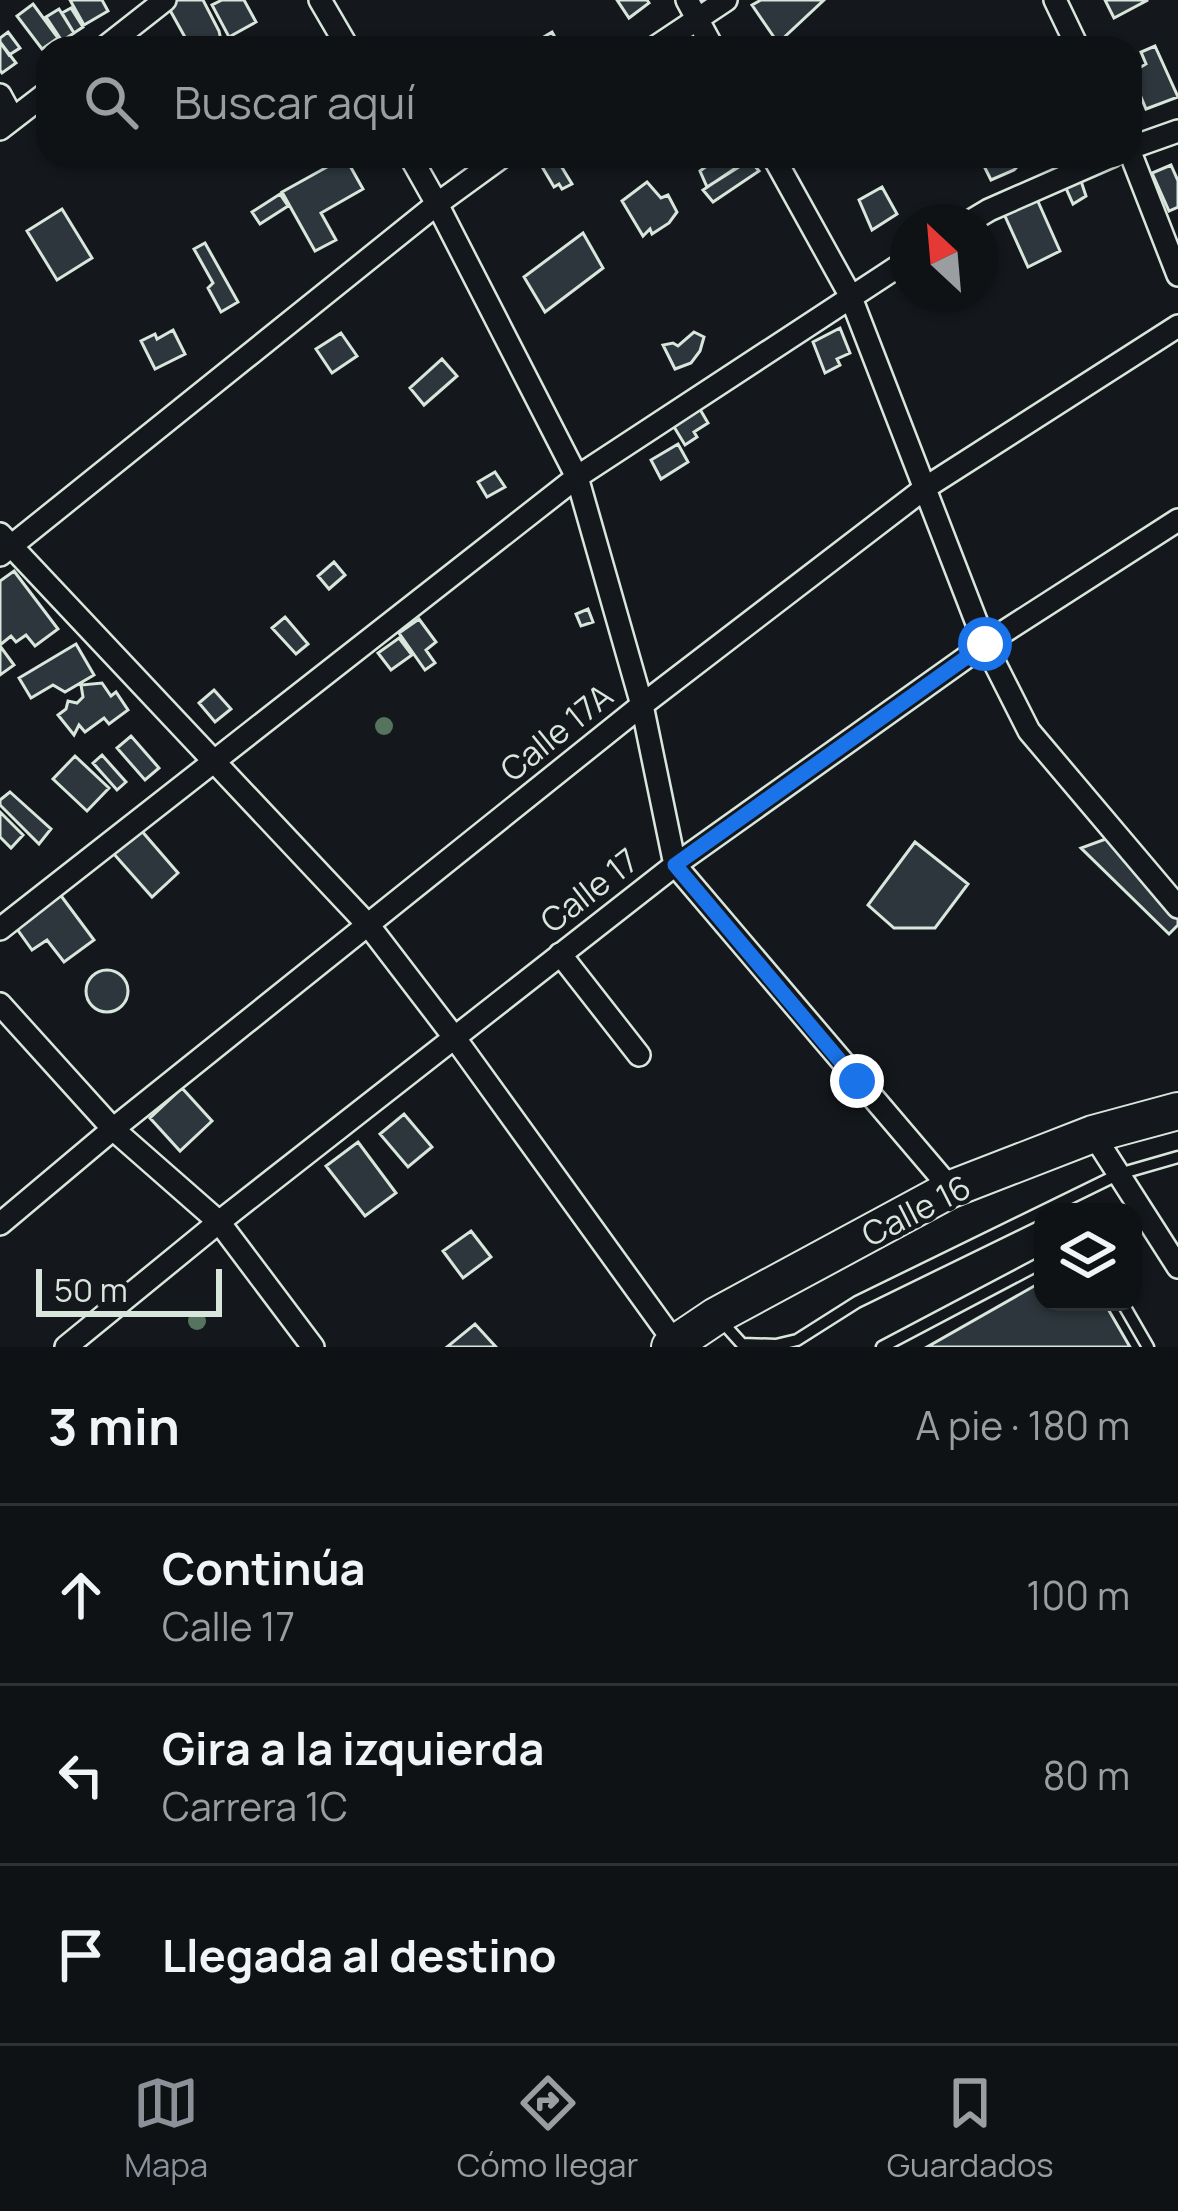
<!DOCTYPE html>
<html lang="es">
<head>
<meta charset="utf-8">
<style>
	:root { --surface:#0f1215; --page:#1d2022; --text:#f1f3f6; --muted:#9b9ea0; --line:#2f3234; --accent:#8c9099 }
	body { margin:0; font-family:Manrope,sans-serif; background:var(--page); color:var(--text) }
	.controls { position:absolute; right:36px; bottom:36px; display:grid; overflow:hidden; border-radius:24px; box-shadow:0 3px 9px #0004 }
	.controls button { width:108px; height:108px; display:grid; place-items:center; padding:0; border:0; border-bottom:3px solid var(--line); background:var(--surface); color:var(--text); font:60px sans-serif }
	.compass { position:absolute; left:890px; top:204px; width:108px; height:108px; border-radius:50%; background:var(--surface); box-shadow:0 3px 9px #0004; rotate:334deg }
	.scale { position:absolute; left:36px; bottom:30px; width:186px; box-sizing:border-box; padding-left:12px; border:6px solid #d8e6dc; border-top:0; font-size:33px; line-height:42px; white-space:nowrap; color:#d8e6dc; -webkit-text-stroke:9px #14181c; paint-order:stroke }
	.stop { position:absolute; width:36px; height:36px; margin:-27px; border:9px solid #1a73e8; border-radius:50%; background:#fff }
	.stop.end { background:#1a73e8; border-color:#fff; box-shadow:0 3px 12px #0008 }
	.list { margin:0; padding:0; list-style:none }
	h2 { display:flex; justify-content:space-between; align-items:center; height:156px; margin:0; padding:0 48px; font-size:51px }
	h2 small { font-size:39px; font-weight:400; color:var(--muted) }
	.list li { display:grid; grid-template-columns:78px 1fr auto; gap:36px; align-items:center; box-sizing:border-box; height:180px; padding:0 48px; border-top:3px solid var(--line) }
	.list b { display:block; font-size:45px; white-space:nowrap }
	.list p { margin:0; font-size:39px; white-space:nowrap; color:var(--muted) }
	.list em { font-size:39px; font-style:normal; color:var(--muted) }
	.icon { flex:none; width:66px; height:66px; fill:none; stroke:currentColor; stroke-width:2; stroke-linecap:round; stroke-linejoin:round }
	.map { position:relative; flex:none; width:1178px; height:1347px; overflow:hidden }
	.search { position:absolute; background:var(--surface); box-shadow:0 3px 9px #0004; left:36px; right:36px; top:36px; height:132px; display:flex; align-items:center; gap:30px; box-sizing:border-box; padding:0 42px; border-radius:36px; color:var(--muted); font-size:45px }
	.sheet { height:696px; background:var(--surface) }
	nav { display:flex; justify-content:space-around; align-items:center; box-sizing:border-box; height:168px; border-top:3px solid var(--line); background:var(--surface); font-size:33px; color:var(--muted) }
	nav a { display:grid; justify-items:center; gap:6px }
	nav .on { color:var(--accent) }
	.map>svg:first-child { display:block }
	.building { fill:#2c363c; stroke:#d8e6dc; stroke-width:3 }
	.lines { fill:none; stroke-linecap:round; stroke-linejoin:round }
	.service-casing { stroke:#d8e6dc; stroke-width:15 }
	.minor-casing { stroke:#d8e6dc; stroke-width:26 }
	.trunk-casing { stroke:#d8e6dc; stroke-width:40 }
	.service { stroke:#14181c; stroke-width:10 }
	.minor { stroke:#14181c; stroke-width:21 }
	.trunk { stroke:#14181c; stroke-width:36 }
	.tree { fill:#55745f }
	.route { stroke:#1a73e8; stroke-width:15 }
	.labels { text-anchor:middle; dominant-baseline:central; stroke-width:9; stroke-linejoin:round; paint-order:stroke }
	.street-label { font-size:33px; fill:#d8e6dc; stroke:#14181c }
</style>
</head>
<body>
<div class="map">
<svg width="1178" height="1347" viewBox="0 0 1178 1347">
	<rect width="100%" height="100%" fill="#14181c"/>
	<!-- building -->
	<path class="building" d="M 70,0 L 102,0 L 108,11 L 84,25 Z
		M 171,0 L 203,0 L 219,31 L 222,45 L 216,48 L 191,48 L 166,3 Z
		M 222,0 L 244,0 L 256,22 L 229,37 L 212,5 Z
		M 617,0 L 647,0 L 649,3 L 629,18 Z
		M 761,0 L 824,0 L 778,43 L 752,5 Z
		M 1105,0 L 1148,0 L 1114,18 Z
		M 33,4 L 58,38 L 42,49 L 17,16 Z
		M 71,8 L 83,27 L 74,33 L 62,13 Z
		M 59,9 L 74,33 L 62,41 L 46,17 Z
		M 8,32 L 20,48 L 9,55 L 0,42 L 0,38 Z
		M 552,32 L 561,48 L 528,48 L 527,47 Z
		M 0,42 L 16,63 L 2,73 L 0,70 Z
		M 1155,46 L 1178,97 L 1146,109 L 1131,73 L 1146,64 L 1141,52 Z
		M 544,156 L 555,156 L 572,184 L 562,189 L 559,184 L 554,187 L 538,160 Z
		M 720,156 L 740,156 L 745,163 L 707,187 L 700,171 Z
		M 985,156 L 1015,156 L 1020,164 L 1014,170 L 991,180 L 980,158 Z
		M 345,157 L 363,189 L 321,213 L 336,240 L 315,251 L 282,192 Z
		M 749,159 L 759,171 L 713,202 L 703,190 Z
		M 1171,165 L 1178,181 L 1178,207 L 1169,211 L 1152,173 Z
		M 1080,178 L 1086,196 L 1073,204 L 1065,186 Z
		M 647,182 L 661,198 L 668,195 L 677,212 L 669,223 L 652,234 L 650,229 L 643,236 L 622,201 Z
		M 882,187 L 897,214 L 872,230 L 859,200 Z
		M 280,194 L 288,206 L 260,224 L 252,212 Z
		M 1036,197 L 1060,251 L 1028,267 L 1004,214 Z
		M 62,209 L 92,258 L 57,280 L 27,231 Z
		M 583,233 L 603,268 L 545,312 L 524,277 Z
		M 205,243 L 238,302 L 221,312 L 208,288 L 213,283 L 194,249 Z
		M 939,294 L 964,294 L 943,305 Z
		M 840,328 L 850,353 L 837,359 L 840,365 L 825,373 L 813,342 Z
		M 173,330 L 185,354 L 155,369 L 141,341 L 155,334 L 157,339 Z
		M 694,332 L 704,337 L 700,351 L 691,363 L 675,369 L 663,345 L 673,343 L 678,346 Z
		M 341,333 L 357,356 L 332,373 L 316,349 Z
		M 442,359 L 457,376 L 424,405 L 410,388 Z
		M 694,399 L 708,423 L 694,432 L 697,437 L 685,445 L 668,417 Z
		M 678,444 L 688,462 L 661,479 L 651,460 Z
		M 495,472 L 505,487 L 487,497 L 478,482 Z
		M 334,562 L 345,575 L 329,589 L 318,576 Z
		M 14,571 L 58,629 L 35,646 L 26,635 L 16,642 L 11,636 L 0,645 L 0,581 Z
		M 588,609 L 593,622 L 581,626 L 576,614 Z
		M 285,617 L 308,644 L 296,654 L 272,628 Z
		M 419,619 L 436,642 L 426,650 L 435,663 L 425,670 L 399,633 Z
		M 399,638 L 412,655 L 391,670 L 378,653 Z
		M 76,644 L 94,675 L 65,692 L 53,685 L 31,698 L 19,678 Z
		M 0,646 L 14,665 L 0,675 Z
		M 102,683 L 111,696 L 116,692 L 128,710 L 109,724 L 104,718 L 85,732 L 79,725 L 74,735 L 58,715 L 66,709 L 68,701 L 77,703 L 83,697 L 81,685 Z
		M 214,690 L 231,709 L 215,722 L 199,703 Z
		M 131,736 L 159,768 L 145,780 L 117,748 Z
		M 102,755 L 126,782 L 117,790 L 93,763 Z
		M 75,756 L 109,788 L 87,811 L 53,779 Z
		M 10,792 L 51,829 L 39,844 L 0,805 L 0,800 Z
		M 0,812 L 23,835 L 11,848 L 0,837 Z
		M 140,829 L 178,873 L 152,897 L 113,853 Z
		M 1122,833 L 1178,891 L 1178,925 L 1169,934 L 1081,848 Z
		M 915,842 L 968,884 L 935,928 L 894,928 L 868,905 Z
		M 56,889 L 94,940 L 64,962 L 47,940 L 32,950 L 12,922 Z
		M86 991a21 21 0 1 1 42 0a21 21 0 1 1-42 0Z
		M 182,1088 L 212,1121 L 180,1151 L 150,1118 Z
		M 404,1114 L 432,1147 L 408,1167 L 380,1134 Z
		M 358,1142 L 396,1193 L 365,1216 L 326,1166 Z
		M 471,1231 L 491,1257 L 463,1278 L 443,1251 Z
		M 1043,1281 L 1043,1302 L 1104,1302 L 1130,1347 L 927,1347 Z
		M 475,1324 L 496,1347 L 447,1347 Z"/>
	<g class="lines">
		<defs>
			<path id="service" d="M 1122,1302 L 1148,1347
				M 723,1323 L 742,1344 L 776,1345 L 797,1340 L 857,1302 L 1119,1174 L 1178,1157
				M 882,1347 L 1043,1262"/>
			<path id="minor" d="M 320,0 L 348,48
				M 687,0 L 713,48
				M 1055,0 L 1078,48
				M 104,48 L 165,0
				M 654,48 L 726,0
				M 0,95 L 13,119
				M 0,129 L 48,92
				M 1130,148 L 1178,131
				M 1130,152 L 1178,275
				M 410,156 L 437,204 L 577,477 L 642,705 L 675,865 L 951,1189
				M 773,156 L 850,295 L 985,644 L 1029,731 L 1178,907
				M 969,222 L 989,210 L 1112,156
				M 0,534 L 369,926 L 454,1037 L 678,1347
				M 0,555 L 437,204 L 503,156
				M 0,929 L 577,477 L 908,260
				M 560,954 L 639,1055
				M 0,1004 L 113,1129 L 219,1222 L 313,1347
				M 1093,1134 L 1178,1267
				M 0,1224 L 113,1129 L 642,705 L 925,488 L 1178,326
				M 66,1347 L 219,1222 L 675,865 L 985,644 L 1178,520"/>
			<path id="trunk" d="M 670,1347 L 716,1316 L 951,1189 L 1093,1134 L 1178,1111"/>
		</defs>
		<!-- service casing -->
		<use href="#service" class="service-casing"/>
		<!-- minor casing -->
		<use href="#minor" class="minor-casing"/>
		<!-- trunk casing -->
		<use href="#trunk" class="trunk-casing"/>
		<!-- service -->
		<use href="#service" class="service"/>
		<!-- minor -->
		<use href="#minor" class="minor"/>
		<!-- trunk -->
		<use href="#trunk" class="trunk"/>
	</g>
	<!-- trees -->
	<g class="tree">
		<circle cx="384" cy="726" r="9"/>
		<circle cx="197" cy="1321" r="9"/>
	</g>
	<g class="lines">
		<!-- route -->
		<path class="route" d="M 857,1081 L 675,865 L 985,644"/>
	</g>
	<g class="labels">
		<!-- street labels -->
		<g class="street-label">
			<text transform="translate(556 732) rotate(-39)">Calle 17A</text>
			<text transform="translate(589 890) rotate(-38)">Calle 17</text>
			<text transform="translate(916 1210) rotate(-27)">Calle 16</text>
		</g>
	</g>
</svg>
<div class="controls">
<button><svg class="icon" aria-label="layers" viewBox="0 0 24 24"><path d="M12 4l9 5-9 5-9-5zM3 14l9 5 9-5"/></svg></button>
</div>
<svg class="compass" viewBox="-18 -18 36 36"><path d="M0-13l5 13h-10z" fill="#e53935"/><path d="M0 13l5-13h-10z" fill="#9b9ea0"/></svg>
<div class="scale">50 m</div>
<div class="stop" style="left:985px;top:644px"></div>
<div class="stop end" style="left:857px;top:1081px"></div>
<div class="search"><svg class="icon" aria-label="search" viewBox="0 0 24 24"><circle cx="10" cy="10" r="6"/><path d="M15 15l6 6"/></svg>Buscar aquí</div>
</div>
<section class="sheet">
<h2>3 min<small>A pie · 180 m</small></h2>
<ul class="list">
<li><svg class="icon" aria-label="ahead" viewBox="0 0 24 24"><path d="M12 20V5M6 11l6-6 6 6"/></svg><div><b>Continúa</b><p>Calle 17</p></div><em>100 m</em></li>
<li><svg class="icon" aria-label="left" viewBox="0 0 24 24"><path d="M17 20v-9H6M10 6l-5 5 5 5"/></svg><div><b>Gira a la izquierda</b><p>Carrera 1C</p></div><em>80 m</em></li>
<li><svg class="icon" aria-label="arrive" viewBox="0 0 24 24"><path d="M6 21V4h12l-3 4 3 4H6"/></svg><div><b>Llegada al destino</b></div></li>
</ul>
</section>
<nav>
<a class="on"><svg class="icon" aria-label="map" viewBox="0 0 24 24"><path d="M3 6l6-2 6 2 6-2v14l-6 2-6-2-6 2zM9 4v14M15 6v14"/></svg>Mapa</a>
<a><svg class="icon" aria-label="directions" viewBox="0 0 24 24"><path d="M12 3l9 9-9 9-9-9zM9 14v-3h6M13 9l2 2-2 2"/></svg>Cómo llegar</a>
<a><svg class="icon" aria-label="saved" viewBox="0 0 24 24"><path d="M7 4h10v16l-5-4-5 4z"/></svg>Guardados</a>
</nav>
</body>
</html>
